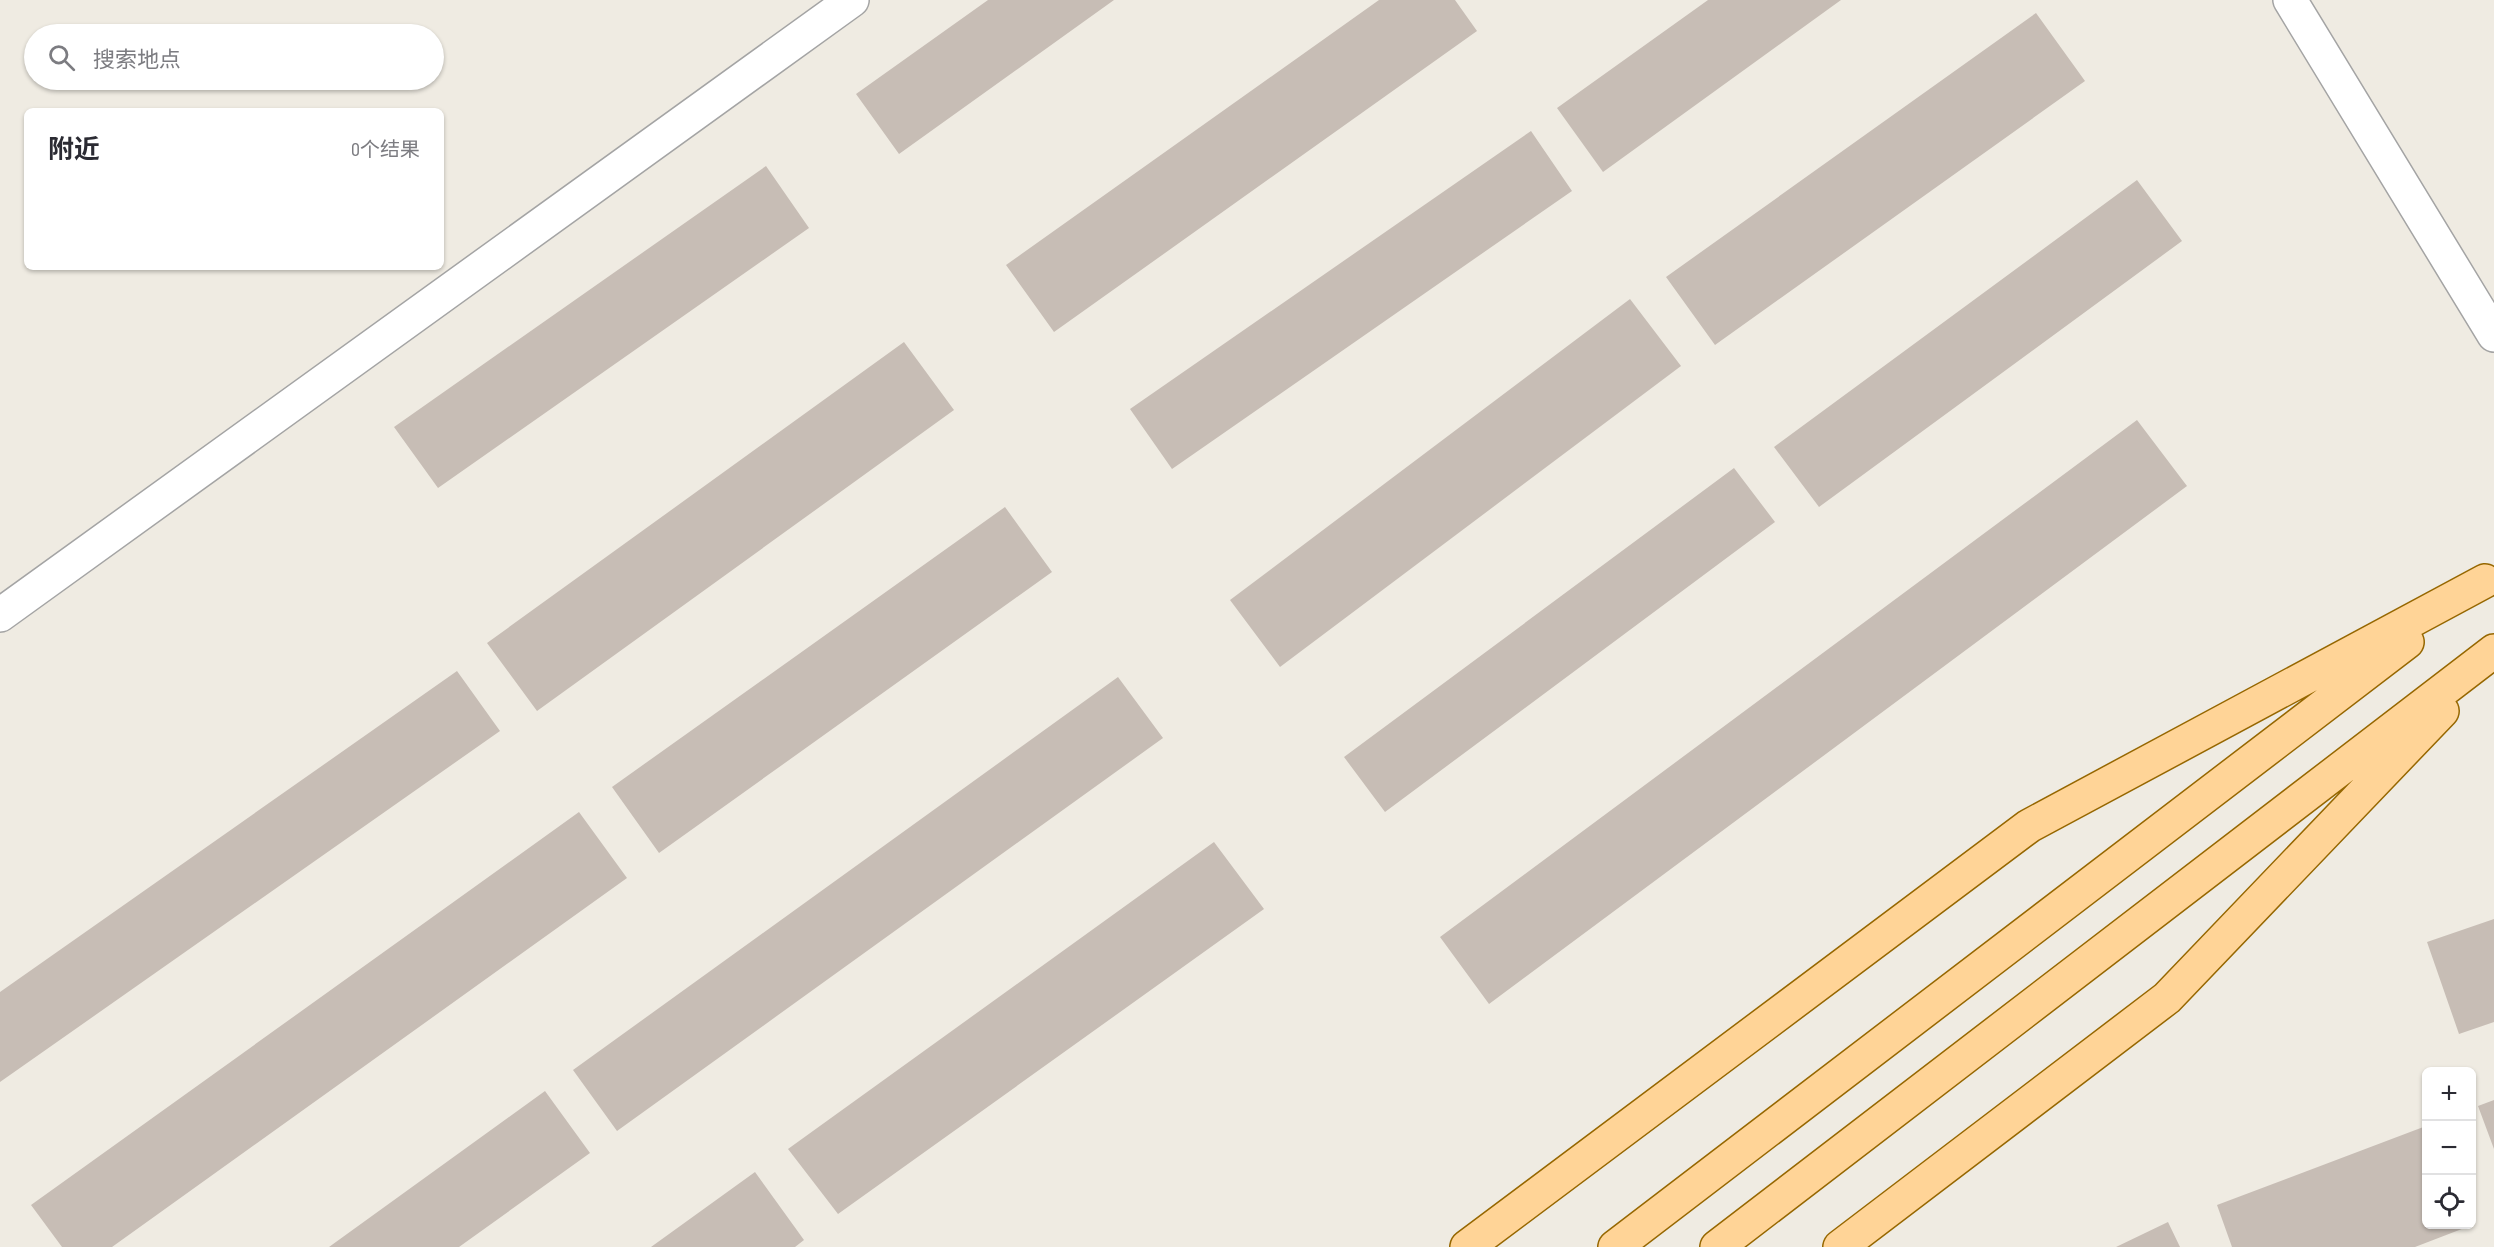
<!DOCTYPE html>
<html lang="zh">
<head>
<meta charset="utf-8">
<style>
	:root { --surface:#fff; --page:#f2f2f3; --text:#2b2b33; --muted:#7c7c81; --line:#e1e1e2 }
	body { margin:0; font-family:"Sofia Sans Condensed","Noto Sans SC",sans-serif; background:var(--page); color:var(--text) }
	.controls { position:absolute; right:18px; bottom:18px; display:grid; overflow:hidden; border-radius:9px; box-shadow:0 2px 4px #0004 }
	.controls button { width:54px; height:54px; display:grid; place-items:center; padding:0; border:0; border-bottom:2px solid var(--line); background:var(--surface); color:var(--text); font:30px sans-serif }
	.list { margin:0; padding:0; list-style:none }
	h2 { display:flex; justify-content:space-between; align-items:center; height:78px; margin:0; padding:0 24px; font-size:26px }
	h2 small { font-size:20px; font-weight:400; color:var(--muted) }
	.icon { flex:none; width:33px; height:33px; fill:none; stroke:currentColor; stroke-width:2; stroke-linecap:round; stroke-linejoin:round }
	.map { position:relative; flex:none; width:2494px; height:1247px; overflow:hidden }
	.search { position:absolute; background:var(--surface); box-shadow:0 2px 4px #0004; left:24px; top:24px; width:420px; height:66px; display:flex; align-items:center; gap:15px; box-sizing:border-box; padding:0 21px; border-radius:33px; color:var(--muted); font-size:22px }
	.panel { position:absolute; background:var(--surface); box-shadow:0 2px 4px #0004; left:24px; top:108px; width:420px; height:162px; border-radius:9px }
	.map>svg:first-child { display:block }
	.building { fill:#c7bdb5 }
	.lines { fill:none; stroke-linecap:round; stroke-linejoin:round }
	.minor-casing { stroke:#a4a4a4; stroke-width:36 }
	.major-casing { stroke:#966700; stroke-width:36 }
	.minor { stroke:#fff; stroke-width:33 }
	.major { stroke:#ffd497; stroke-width:33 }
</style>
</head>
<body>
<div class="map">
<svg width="2494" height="1247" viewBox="0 0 2494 1247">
	<rect width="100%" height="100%" fill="#efebe2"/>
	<!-- building -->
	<path class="building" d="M 988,0 L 1114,0 L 899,154 L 856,94 Z
		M 1379,0 L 1455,0 L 1477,31 L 1054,332 L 1006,265 Z
		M 1708,0 L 1841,0 L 1603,172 L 1557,108 Z
		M 2036,13 L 2085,81 L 1715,345 L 1666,277 Z
		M 1531,131 L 1572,191 L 1172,469 L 1130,409 Z
		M 766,166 L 809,228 L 438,488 L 394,427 Z
		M 2137,180 L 2182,241 L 1819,507 L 1774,447 Z
		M 1630,299 L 1681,366 L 1280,667 L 1230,600 Z
		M 904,342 L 954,410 L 537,711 L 487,643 Z
		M 2137,420 L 2187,486 L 1489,1004 L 1440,937 Z
		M 1734,468 L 1775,522 L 1385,812 L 1344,757 Z
		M 1005,507 L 1052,572 L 659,853 L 612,787 Z
		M 457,671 L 500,731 L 0,1082 L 0,992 Z
		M 1118,677 L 1163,738 L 617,1131 L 573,1070 Z
		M 579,812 L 627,878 L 112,1247 L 62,1247 L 31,1205 Z
		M 1214,842 L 1264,909 L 838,1214 L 788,1149 Z
		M 2494,919 L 2494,1022 L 2459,1034 L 2427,942 Z
		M 545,1091 L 590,1153 L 459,1247 L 329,1247 Z
		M 2494,1100 L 2494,1149 L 2478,1106 Z
		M 2426,1126 L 2426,1224 L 2466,1224 L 2467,1227 L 2415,1247 L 2232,1247 L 2217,1205 Z
		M 755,1172 L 804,1240 L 795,1247 L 651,1247 Z
		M 2168,1222 L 2180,1247 L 2116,1247 Z"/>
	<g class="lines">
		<defs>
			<path id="minor" d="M 2290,0 L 2494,335
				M 0,615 L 852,0"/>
			<path id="major" d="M 1467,1247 L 2029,826 L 2485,581
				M 1615,1247 L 2407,642
				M 1717,1247 L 2494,651
				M 1840,1247 L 2167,998 L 2442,711"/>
		</defs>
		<!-- minor casing -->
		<use href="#minor" class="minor-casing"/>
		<!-- major casing -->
		<use href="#major" class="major-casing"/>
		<!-- minor -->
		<use href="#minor" class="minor"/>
		<!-- major -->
		<use href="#major" class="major"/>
	</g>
</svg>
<div class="controls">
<button>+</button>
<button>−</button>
<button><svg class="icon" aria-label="locate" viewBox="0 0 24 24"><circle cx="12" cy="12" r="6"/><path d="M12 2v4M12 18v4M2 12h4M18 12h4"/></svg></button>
</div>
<div class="search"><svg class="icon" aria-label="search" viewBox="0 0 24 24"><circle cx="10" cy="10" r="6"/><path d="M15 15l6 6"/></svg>搜索地点</div>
<section class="panel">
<h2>附近<small>0个结果</small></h2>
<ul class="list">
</ul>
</section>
</div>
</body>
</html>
